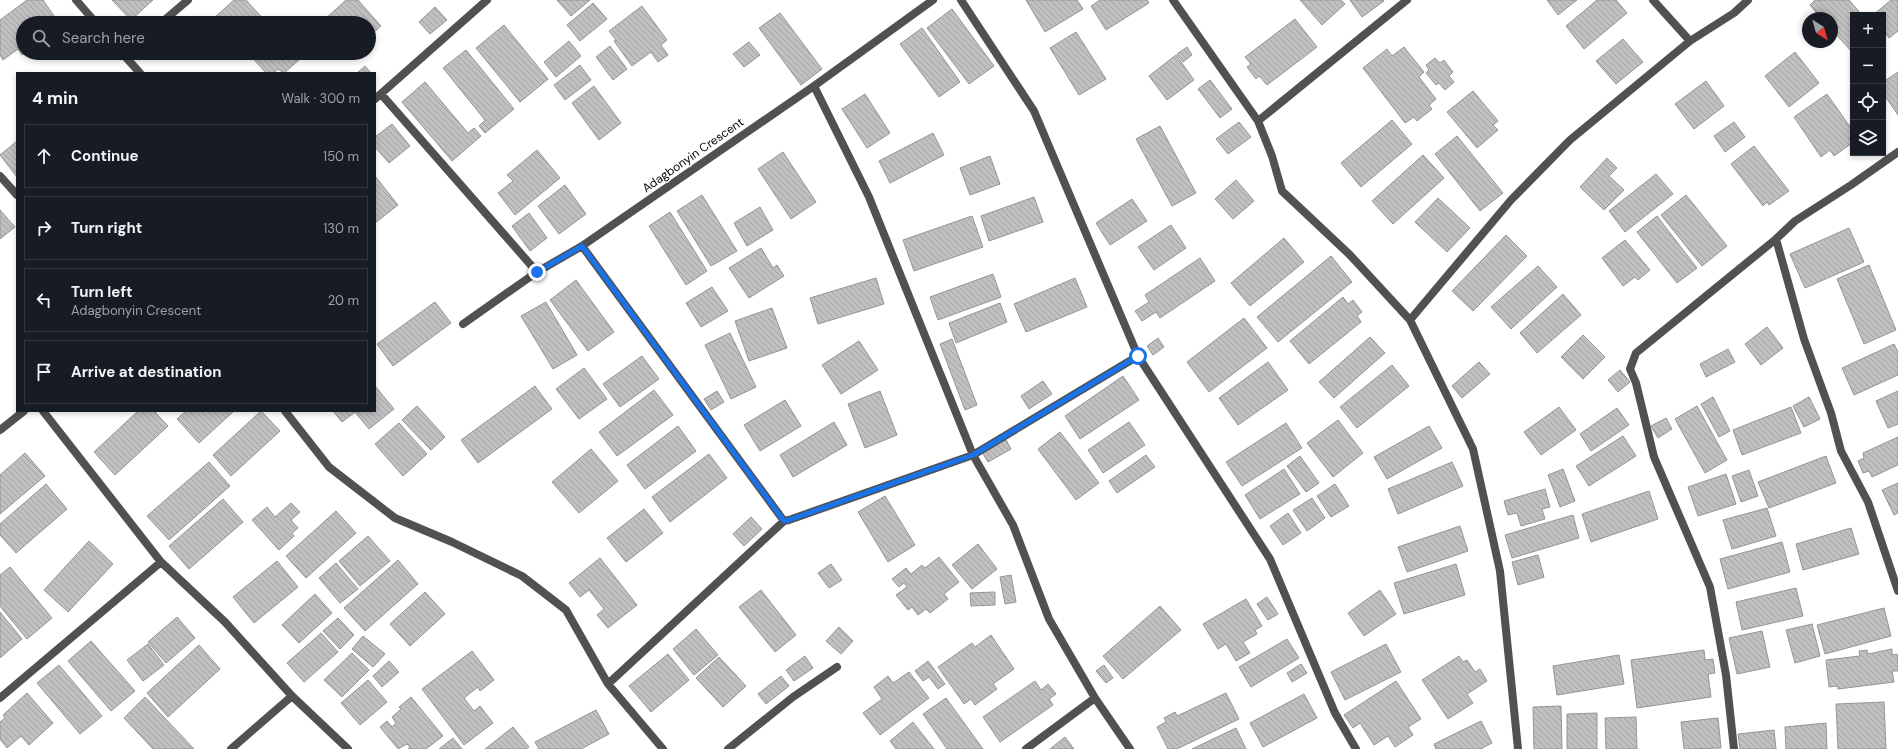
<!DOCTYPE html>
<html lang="en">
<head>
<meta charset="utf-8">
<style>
	:root { --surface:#171b24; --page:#242831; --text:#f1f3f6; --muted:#9ea1a6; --line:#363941 }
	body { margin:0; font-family:"DM Sans",sans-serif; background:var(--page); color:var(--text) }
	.controls { position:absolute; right:12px; top:12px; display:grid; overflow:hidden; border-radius:0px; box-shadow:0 2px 6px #0003 }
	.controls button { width:36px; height:36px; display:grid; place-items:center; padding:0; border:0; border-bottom:1px solid var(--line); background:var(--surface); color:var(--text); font:20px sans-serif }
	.compass { position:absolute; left:1802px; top:12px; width:36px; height:36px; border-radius:50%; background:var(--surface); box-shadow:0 2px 6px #0003; rotate:143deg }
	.stop { position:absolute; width:12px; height:12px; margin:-9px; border:3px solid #1a73e8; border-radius:50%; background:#fff }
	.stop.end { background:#1a73e8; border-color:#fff; box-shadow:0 1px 4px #0008 }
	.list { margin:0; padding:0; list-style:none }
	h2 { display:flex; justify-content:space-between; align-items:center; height:52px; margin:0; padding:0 16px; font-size:17px }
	h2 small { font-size:13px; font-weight:400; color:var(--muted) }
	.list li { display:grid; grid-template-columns:26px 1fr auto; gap:12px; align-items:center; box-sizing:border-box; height:64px; margin:0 8px 8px; padding:0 8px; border:1px solid var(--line); border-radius:0px }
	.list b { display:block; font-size:15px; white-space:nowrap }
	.list p { margin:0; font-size:13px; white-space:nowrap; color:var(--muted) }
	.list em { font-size:13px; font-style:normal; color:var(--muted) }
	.icon { flex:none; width:22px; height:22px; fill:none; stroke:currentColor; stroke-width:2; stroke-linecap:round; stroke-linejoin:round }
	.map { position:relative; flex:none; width:1898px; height:749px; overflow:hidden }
	.search { position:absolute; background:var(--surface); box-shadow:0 2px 6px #0003; left:16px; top:16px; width:360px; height:44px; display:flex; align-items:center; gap:10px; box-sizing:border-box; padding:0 14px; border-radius:22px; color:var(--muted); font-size:15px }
	.panel { position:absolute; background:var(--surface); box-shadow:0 2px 6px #0003; left:16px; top:72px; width:360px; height:340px; border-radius:0px }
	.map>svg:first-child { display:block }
	.building { fill:url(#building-back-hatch); stroke:#959595 }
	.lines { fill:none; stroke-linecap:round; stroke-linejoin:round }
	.minor { stroke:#515151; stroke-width:8 }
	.route { stroke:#1a73e8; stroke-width:5 }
	.labels { text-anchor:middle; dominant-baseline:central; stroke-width:3; stroke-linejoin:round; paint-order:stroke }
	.street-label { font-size:12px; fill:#000; stroke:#fff }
</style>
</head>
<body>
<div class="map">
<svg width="1898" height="749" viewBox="0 0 1898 749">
	<defs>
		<pattern id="building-back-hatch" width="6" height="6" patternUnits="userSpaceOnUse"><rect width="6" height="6" fill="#c0c0c0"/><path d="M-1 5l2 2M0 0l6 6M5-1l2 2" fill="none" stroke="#a3a3a3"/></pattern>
	</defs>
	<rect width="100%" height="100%" fill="#fff"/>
	<!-- building -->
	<path class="building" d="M 27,0 L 43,0 L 57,20 L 53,23 L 23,23 L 23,53 L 25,53 L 22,55 L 18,49 L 3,60 L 0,55 L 0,20 Z
		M 112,0 L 153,0 L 131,20 Z
		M 234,0 L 246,0 L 267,23 L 220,23 L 215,17 Z
		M 346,0 L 358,0 L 381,26 L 369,37 L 369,23 L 328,23 L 325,19 Z
		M 557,0 L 590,0 L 571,16 Z
		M 1026,0 L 1077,0 L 1083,9 L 1045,32 Z
		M 1100,0 L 1147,0 L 1149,3 L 1106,30 L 1091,6 Z
		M 1300,0 L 1341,0 L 1345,4 L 1322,25 Z
		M 1350,0 L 1383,0 L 1384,1 L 1362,17 Z
		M 1547,0 L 1577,0 L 1558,15 Z
		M 1597,0 L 1616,0 L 1627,13 L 1584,49 L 1566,26 Z
		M 1815,0 L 1849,0 L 1862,15 L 1853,15 L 1853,53 L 1832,30 L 1832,18 L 1821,18 L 1810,5 Z
		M 1891,0 L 1898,0 L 1898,31 L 1889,38 L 1883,30 L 1883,15 L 1873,15 Z
		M 593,3 L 607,19 L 580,41 L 567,25 Z
		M 642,6 L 667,40 L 661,45 L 668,55 L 658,62 L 651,52 L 632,66 L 614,41 L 616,40 L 609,31 Z
		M 435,7 L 447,20 L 430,34 L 419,22 Z
		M 952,9 L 994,66 L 969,84 L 927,28 Z
		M 780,13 L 822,69 L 801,85 L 759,28 Z
		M 1295,19 L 1317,47 L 1267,85 L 1259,76 L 1256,79 L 1247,67 L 1251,64 L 1245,57 Z
		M 504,25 L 548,79 L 520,102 L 476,48 Z
		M 922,28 L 960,82 L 939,97 L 900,44 Z
		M 1076,32 L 1106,79 L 1079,95 L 1050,48 Z
		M 1623,39 L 1643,62 L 1616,84 L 1596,61 Z
		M 569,41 L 581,56 L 556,77 L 544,62 Z
		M 749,42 L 760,55 L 744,67 L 733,54 Z
		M 610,46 L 627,69 L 613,80 L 596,57 Z
		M 1187,47 L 1192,55 L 1183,62 L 1177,54 Z
		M 1404,47 L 1424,72 L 1419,77 L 1436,99 L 1429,105 L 1432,109 L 1417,121 L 1414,117 L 1405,123 L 1363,68 L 1387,49 L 1392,56 Z
		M 466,50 L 514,109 L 485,133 L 479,126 L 485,120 L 443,68 Z
		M 1795,52 L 1819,83 L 1789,107 L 1765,76 Z
		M 248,53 L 294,53 L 300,59 L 284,73 L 278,69 L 273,73 L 266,73 Z
		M 1176,55 L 1194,80 L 1167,100 L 1149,76 Z
		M 1435,58 L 1440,63 L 1444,60 L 1453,72 L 1449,76 L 1454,82 L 1445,90 L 1439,83 L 1436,85 L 1426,73 L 1429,70 L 1426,65 Z
		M 580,65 L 591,80 L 565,100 L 554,85 Z
		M 365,66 L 371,73 L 357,73 Z
		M 1898,72 L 1898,115 L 1883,93 L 1883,82 Z
		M 1210,80 L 1232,109 L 1220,118 L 1198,89 Z
		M 1706,81 L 1724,106 L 1694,129 L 1675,104 Z
		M 425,82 L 468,133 L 474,128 L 481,136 L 452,161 L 402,102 Z
		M 594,86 L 621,123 L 599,140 L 572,103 Z
		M 1473,91 L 1498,121 L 1493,125 L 1498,130 L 1477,148 L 1447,112 Z
		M 865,94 L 890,133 L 867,148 L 842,109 Z
		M 1827,94 L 1853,131 L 1853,135 L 1849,138 L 1852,143 L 1834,156 L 1830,150 L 1821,157 L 1794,117 Z
		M 1392,120 L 1412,144 L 1361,187 L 1341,163 Z
		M 1239,122 L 1251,137 L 1228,154 L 1216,139 Z
		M 1734,122 L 1745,137 L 1725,152 L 1714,136 Z
		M 392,124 L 410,146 L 389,163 L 375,147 L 375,137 Z
		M 1160,126 L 1196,193 L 1172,206 L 1136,139 Z
		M 933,133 L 944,155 L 890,183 L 879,161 Z
		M 1457,136 L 1503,193 L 1480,211 L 1435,154 Z
		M 17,141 L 17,177 L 0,155 Z
		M 1754,146 L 1789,191 L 1769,205 L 1767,202 L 1763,206 L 1731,164 Z
		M 537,150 L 560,178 L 515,215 L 498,193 L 513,181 L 507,175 Z
		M 783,152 L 816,202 L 791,219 L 758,169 Z
		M 1423,155 L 1444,178 L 1393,224 L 1372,201 Z
		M 990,156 L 1000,184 L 970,195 L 960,168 Z
		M 1607,158 L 1617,168 L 1609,176 L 1624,190 L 1604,210 L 1580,187 Z
		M 1656,174 L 1673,194 L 1625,232 L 1609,211 Z
		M 375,176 L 398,205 L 375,223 Z
		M 1236,180 L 1254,201 L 1233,219 L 1215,199 Z
		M 565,185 L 586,214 L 559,234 L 538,206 Z
		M 702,195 L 737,251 L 711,266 L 677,211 Z
		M 1686,195 L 1727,246 L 1702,266 L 1661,215 Z
		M 1034,197 L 1043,222 L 989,241 L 981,216 Z
		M 1438,198 L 1470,228 L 1447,252 L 1415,222 Z
		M 1132,199 L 1147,221 L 1110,245 L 1096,223 Z
		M 760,207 L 773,230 L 747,246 L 734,223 Z
		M 0,210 L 15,227 L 0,239 Z
		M 670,212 L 707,271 L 686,285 L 649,226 Z
		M 529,213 L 547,238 L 530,251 L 512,226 Z
		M 972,216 L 983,247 L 914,271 L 903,240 Z
		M 1657,216 L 1697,268 L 1677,283 L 1637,232 Z
		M 1171,225 L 1186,248 L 1154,270 L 1138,247 Z
		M 1849,228 L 1864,262 L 1805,288 L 1790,254 Z
		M 1506,235 L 1527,256 L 1473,311 L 1452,291 Z
		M 1284,238 L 1304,262 L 1250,306 L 1231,283 Z
		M 1625,240 L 1650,270 L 1638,280 L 1635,277 L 1623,286 L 1602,258 Z
		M 761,248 L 773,268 L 777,265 L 784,276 L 749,298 L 729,268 Z
		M 1331,256 L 1352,282 L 1278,342 L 1257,317 Z
		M 1200,258 L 1215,281 L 1160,318 L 1156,312 L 1142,321 L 1135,311 L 1149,302 L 1145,295 Z
		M 1869,265 L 1896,330 L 1864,344 L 1837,279 Z
		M 1538,266 L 1557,287 L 1511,329 L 1491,307 Z
		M 993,274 L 1001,297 L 938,320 L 930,297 Z
		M 876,278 L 884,304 L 818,324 L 810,298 Z
		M 1075,278 L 1087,307 L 1026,332 L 1014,304 Z
		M 576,280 L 614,332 L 588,351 L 550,300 Z
		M 712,287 L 728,311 L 701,327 L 686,303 Z
		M 1563,294 L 1581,315 L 1537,353 L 1520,333 Z
		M 1343,297 L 1348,304 L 1353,300 L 1362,312 L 1357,316 L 1361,322 L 1309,364 L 1290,341 Z
		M 435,302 L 451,323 L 393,366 L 377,344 Z
		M 546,302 L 577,355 L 553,369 L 521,316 Z
		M 1000,303 L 1007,322 L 956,343 L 949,323 Z
		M 772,308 L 787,348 L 749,361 L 735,321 Z
		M 1244,318 L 1267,348 L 1209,392 L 1187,362 Z
		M 1767,327 L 1783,348 L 1761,365 L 1745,344 Z
		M 730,333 L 756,387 L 731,399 L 705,345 Z
		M 1583,335 L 1605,357 L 1583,379 L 1561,357 Z
		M 1370,337 L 1385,353 L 1334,398 L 1319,382 Z
		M 1158,338 L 1164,347 L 1153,355 L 1147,346 Z
		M 952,339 L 977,405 L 965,410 L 940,344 Z
		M 859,341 L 878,370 L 841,394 L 822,365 Z
		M 1894,344 L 1898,352 L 1898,375 L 1854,395 L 1842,368 Z
		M 1728,349 L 1735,362 L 1706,377 L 1700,364 Z
		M 642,356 L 659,379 L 620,407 L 603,384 Z
		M 1268,362 L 1288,390 L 1238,425 L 1219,398 Z
		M 1479,362 L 1490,374 L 1462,398 L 1452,386 Z
		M 1392,365 L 1409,386 L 1357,428 L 1340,407 Z
		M 584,368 L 607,399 L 579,419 L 556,389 Z
		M 1620,370 L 1630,382 L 1618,392 L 1608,380 Z
		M 1123,376 L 1139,400 L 1080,439 L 1065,416 Z
		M 1043,381 L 1052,394 L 1029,409 L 1021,396 Z
		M 375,386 L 394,409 L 369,429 L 355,412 L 342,422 L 333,411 L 375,411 Z
		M 535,386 L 552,409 L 478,463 L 461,440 Z
		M 654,390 L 673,415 L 617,456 L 599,432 Z
		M 717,391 L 724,402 L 711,410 L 704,399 Z
		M 880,391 L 897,435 L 865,448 L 848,404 Z
		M 1898,391 L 1898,424 L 1888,428 L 1876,401 Z
		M 1713,397 L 1730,431 L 1719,437 L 1701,404 Z
		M 1809,397 L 1820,419 L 1804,427 L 1793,406 Z
		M 785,400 L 801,426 L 760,451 L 744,425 Z
		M 417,406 L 445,437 L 431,450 L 402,420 Z
		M 1697,406 L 1727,460 L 1705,473 L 1675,419 Z
		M 1559,407 L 1576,430 L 1541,455 L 1524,432 Z
		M 1791,407 L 1801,433 L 1742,455 L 1733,430 Z
		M 1617,408 L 1629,425 L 1591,451 L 1580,434 Z
		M 138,411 L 154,411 L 168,426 L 115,475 L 94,452 Z
		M 186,411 L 234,411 L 199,443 L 177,419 Z
		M 261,411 L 280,431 L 231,476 L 213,455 Z
		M 1666,418 L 1672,429 L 1658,438 L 1651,426 Z
		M 1338,420 L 1363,453 L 1333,477 L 1307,443 Z
		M 834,422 L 847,445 L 793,477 L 780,455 Z
		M 1129,422 L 1145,445 L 1103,473 L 1088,450 Z
		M 399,423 L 427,454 L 403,476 L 375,444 Z
		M 1286,423 L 1302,448 L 1242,486 L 1226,462 Z
		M 678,426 L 696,451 L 645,489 L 627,465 Z
		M 1429,426 L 1442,448 L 1387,479 L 1374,457 Z
		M 1060,432 L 1099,483 L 1076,500 L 1038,449 Z
		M 1623,436 L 1636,456 L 1589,486 L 1576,466 Z
		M 1898,437 L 1898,465 L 1872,477 L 1869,471 L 1863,473 L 1858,461 L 1864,458 L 1863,453 Z
		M 1005,438 L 1011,449 L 988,462 L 982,452 Z
		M 591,449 L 618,481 L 579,513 L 552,482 Z
		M 25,453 L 45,476 L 0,514 L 0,475 Z
		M 709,454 L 727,478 L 670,522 L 652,497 Z
		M 1146,455 L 1155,467 L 1117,493 L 1109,481 Z
		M 1300,456 L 1319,483 L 1306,492 L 1287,466 Z
		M 1826,456 L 1836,483 L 1769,508 L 1758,482 Z
		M 209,462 L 230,486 L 169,540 L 147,516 Z
		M 1452,462 L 1463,486 L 1398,514 L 1388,489 Z
		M 1284,469 L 1300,494 L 1260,519 L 1245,495 Z
		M 1563,469 L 1575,501 L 1560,507 L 1548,475 Z
		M 1749,470 L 1758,496 L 1741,502 L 1732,476 Z
		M 1726,474 L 1736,504 L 1698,516 L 1688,487 Z
		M 1898,483 L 1898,513 L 1894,515 L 1882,490 Z
		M 46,484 L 67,509 L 16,553 L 0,535 L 0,524 Z
		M 1335,484 L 1349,506 L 1331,517 L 1317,496 Z
		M 1545,489 L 1550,507 L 1542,509 L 1545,519 L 1521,526 L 1517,513 L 1508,515 L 1504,501 Z
		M 1649,491 L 1658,519 L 1591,542 L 1582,514 Z
		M 885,496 L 915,545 L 888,562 L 858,512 Z
		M 1312,498 L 1325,518 L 1307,531 L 1293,510 Z
		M 223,499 L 243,522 L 189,569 L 169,546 Z
		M 291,503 L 300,512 L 291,520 L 298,528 L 292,533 L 294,536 L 279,550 L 252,520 L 267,507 L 275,517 Z
		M 1767,508 L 1776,536 L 1732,549 L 1723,520 Z
		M 644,509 L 663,533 L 626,562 L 607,538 Z
		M 336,511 L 356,533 L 306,578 L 286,556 Z
		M 1288,513 L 1301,533 L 1283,545 L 1270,526 Z
		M 1573,515 L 1579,538 L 1512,558 L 1505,535 Z
		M 751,517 L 762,529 L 744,546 L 733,534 Z
		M 1460,526 L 1468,551 L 1407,572 L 1398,547 Z
		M 1851,528 L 1859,554 L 1803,570 L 1796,544 Z
		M 368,536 L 390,561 L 360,586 L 339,561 Z
		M 89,541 L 113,564 L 68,612 L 44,590 Z
		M 1782,542 L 1790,572 L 1728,589 L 1720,559 Z
		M 978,544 L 997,569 L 972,589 L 952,565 Z
		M 1538,555 L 1544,577 L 1518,585 L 1512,562 Z
		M 939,557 L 959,582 L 944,594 L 948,599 L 930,613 L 926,609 L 918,615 L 912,607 L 908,610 L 896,595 L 907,587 L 904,583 L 899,587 L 892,579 L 906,568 L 911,574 L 922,565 L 925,568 Z
		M 600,558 L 637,605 L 608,628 L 597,615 L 604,609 L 589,590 L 580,597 L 569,583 Z
		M 398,560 L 418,584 L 365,631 L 344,608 Z
		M 277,561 L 298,587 L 254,623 L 233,597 Z
		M 336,563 L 358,589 L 340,603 L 319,578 Z
		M 831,564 L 842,580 L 829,588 L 818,573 Z
		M 1456,564 L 1465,595 L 1404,614 L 1394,583 Z
		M 10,567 L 52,618 L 27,639 L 0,606 L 0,575 Z
		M 1011,575 L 1016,602 L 1005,604 L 1000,577 Z
		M 1796,588 L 1803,616 L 1742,630 L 1736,602 Z
		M 761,590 L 796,635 L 775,652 L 739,607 Z
		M 1380,590 L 1396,614 L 1364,636 L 1348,613 Z
		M 425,592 L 445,614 L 410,646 L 390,624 Z
		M 995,592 L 995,605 L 971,606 L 970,593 Z
		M 315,594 L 332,613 L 299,643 L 282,625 Z
		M 1267,597 L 1278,614 L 1268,620 L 1257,604 Z
		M 1246,599 L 1262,626 L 1255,630 L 1257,634 L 1243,642 L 1250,653 L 1236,661 L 1226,644 L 1218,649 L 1203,624 Z
		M 1160,606 L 1181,630 L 1123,679 L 1103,656 Z
		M 1884,608 L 1891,636 L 1825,654 L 1817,625 Z
		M 0,612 L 22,639 L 0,658 Z
		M 177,617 L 195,638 L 166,663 L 148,642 Z
		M 338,618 L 354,635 L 340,649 L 323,631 Z
		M 1812,624 L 1820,656 L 1795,663 L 1786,630 Z
		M 839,627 L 853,641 L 841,654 L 826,641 Z
		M 696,629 L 718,655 L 694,675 L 673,649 Z
		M 1762,631 L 1770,667 L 1737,674 L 1729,638 Z
		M 321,633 L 338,652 L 304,682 L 287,663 Z
		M 991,635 L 1014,669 L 993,684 L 997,689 L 975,705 L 971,699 L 964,704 L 938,667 L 972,643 L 975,647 Z
		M 363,636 L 385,654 L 373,667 L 352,649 Z
		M 1287,639 L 1299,658 L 1251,687 L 1239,667 Z
		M 91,641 L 135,691 L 111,711 L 68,661 Z
		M 148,644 L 164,665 L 143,681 L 127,660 Z
		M 1386,644 L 1401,672 L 1345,700 L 1331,672 Z
		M 199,645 L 220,669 L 168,717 L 147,693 Z
		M 1892,649 L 1892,655 L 1897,654 L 1898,661 L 1898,671 L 1892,671 L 1894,682 L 1838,689 L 1838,686 L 1829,687 L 1826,660 L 1860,656 L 1859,651 L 1867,650 L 1868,654 Z
		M 1704,650 L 1705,660 L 1713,659 L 1715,673 L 1708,674 L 1711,697 L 1637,708 L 1631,660 Z
		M 472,651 L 494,680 L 480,691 L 478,687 L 464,698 L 474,711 L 480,706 L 493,723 L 464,745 L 422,689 Z
		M 352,653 L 369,670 L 342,697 L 324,680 Z
		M 668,654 L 689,680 L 651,712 L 629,686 Z
		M 1619,655 L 1624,684 L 1557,695 L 1553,666 Z
		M 805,656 L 813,668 L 794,681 L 786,670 Z
		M 1459,656 L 1463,662 L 1467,660 L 1475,672 L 1480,669 L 1487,681 L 1467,694 L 1473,703 L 1448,719 L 1422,680 Z
		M 719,657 L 746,686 L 723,707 L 696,678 Z
		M 389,661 L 399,672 L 382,687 L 373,676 Z
		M 928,661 L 945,684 L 938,689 L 929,677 L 923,681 L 915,671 Z
		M 1301,664 L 1307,673 L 1292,682 L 1287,673 Z
		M 59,665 L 102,716 L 80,734 L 37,683 Z
		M 1104,665 L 1113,678 L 1106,683 L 1096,671 Z
		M 909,672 L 929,698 L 880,735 L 863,713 L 882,699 L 874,687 L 888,676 L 893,683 Z
		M 781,676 L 789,686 L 766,704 L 758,694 Z
		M 368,680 L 387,702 L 360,725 L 341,703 Z
		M 1035,681 L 1041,690 L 1048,684 L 1056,694 L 1049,699 L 1053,705 L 1000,742 L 983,717 Z
		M 1396,681 L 1421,719 L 1408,727 L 1413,735 L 1395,747 L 1388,736 L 1374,745 L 1360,723 L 1353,728 L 1344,715 Z
		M 27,693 L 53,723 L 29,745 L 21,736 L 7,748 L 0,739 L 0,722 L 5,718 L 3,715 Z
		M 1226,693 L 1239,719 L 1177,749 L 1168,749 L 1157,727 L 1166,722 L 1164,718 L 1175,712 L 1177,716 Z
		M 1304,694 L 1317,718 L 1263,747 L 1250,723 Z
		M 145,697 L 194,749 L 153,749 L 124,718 Z
		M 411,697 L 443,736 L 426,749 L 408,749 L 410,747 L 407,744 L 398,749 L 380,727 L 387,721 L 392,727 L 396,723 L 392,717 L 401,709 L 399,707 Z
		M 946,698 L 983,749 L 947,749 L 923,714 Z
		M 1884,702 L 1886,749 L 1838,749 L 1836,704 Z
		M 1561,706 L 1562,749 L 1534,749 L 1533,707 Z
		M 596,710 L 609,734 L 581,749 L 539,749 L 535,742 Z
		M 1597,713 L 1597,749 L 1567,749 L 1567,714 Z
		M 1636,717 L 1637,749 L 1606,749 L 1605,718 Z
		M 1718,718 L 1721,748 L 1684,749 L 1681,722 Z
		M 1481,721 L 1492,743 L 1482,748 L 1483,749 L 1436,749 L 1434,744 Z
		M 913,722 L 934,749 L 896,749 L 890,741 Z
		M 1826,723 L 1827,749 L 1786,749 L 1785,727 Z
		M 513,727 L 529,747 L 526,749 L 485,749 Z
		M 1236,728 L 1246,749 L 1192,749 Z
		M 1774,730 L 1776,749 L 1740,749 L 1738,734 Z
		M 1065,737 L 1074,749 L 1050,749 Z
		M 453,738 L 462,749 L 439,749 Z"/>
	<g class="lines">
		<!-- minor -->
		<path class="minor" d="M 76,0 L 96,23
			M 961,0 L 1034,111 L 1138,356 L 1270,559 L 1335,713 L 1356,749
			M 1173,0 L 1258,121 L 1272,156 L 1282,191 L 1350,255 L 1410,320 L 1473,449 L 1500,571 L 1518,749
			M 1653,0 L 1690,41
			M 161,23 L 188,0
			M 122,53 L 140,73
			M 814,86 L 869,197 L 973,455 L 1013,525 L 1049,619 L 1095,698 L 1130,749
			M 381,94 L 537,272
			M 375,99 L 487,0
			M 1258,121 L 1407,0
			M 1898,152 L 1851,185 L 1795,221 L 1776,239 L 1804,339 L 1831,413 L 1841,451 L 1868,502 L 1898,591
			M 0,176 L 17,195
			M 582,246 L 784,521
			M 1410,320 L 1511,200 L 1570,140 L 1690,41 L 1734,13 L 1748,0
			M 463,324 L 537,272 L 582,246 L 814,86 L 933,0
			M 43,411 L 161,562 L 225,622 L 292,696 L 348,749
			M 285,411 L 329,467 L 395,518 L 452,542 L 522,576 L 566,610 L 608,684 L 663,749
			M 0,430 L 24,411
			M 608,684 L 784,521 L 789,520 L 973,455 L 1138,356
			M 0,698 L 161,562
			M 231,749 L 292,696
			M 728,749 L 793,697 L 837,667
			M 1026,749 L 1095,698
			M 1734,749 L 1726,675 L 1710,587 L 1654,457 L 1636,383 L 1630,369 L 1636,353 L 1776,239"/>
	</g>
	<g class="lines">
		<!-- route -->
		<path class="route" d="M 537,272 L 582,246 L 784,521 L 789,520 L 973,455 L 1138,356"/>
	</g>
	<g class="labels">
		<!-- street labels -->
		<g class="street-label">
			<text transform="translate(693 155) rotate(-35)">Adagbonyin Crescent</text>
		</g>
	</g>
</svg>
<div class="controls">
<button>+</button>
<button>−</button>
<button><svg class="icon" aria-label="locate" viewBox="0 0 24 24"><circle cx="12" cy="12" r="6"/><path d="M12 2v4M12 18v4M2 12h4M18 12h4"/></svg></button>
<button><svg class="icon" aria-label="layers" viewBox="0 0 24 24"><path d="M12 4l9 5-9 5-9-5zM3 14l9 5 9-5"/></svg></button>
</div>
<svg class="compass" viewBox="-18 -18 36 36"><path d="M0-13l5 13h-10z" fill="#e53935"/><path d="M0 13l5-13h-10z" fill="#9ea1a6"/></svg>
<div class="stop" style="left:1138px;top:356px"></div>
<div class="stop end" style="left:537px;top:272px"></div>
<div class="search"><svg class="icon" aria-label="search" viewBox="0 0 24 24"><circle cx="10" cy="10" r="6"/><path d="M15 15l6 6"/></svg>Search here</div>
<section class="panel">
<h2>4 min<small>Walk · 300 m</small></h2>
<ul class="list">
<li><svg class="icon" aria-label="ahead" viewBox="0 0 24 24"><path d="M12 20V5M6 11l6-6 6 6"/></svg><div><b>Continue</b></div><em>150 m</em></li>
<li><svg class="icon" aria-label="right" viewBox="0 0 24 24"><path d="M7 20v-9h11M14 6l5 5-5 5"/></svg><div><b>Turn right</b></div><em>130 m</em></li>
<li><svg class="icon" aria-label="left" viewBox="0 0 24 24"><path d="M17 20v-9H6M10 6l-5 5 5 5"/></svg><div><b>Turn left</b><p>Adagbonyin Crescent</p></div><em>20 m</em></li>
<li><svg class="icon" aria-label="arrive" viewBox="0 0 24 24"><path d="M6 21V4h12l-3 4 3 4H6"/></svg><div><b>Arrive at destination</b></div></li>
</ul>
</section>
</div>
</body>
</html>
